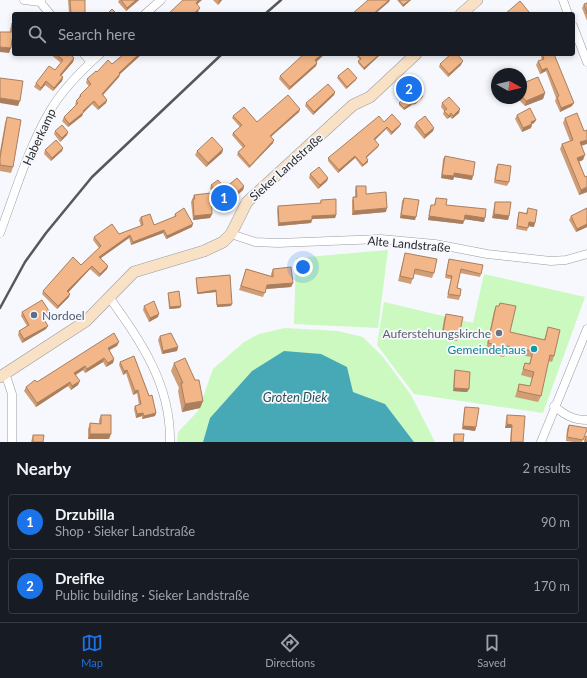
<!DOCTYPE html>
<html lang="en">
<head>
<meta charset="utf-8">
<style>
	:root { --surface:#171b24; --page:#20242c; --text:#f1f3f6; --muted:#9ea1a6; --line:#363941; --accent:#1a73e8 }
	body { margin:0; font-family:Lato,sans-serif; background:var(--page); color:var(--text) }
	.compass { position:absolute; left:491px; top:68px; width:36px; height:36px; border-radius:50%; background:var(--surface); box-shadow:0 2px 6px #0003; rotate:98deg }
	.you { position:absolute; left:303px; top:267px; width:14px; height:14px; margin:-10px; border:3px solid #fff; border-radius:50%; background:#1a73e8; box-shadow:0 0 0 6px #1a73e833 }
	.badge { display:grid; place-items:center; width:26px; height:26px; border-radius:50%; background:var(--accent); color:#fff; font-size:13px; font-weight:700 }
	.pin { position:absolute; translate:-50% -50%; border:2px solid #fff; box-shadow:0 1px 4px #0006 }
	.list { margin:0; padding:0; list-style:none }
	h2 { display:flex; justify-content:space-between; align-items:center; height:52px; margin:0; padding:0 16px; font-size:17px }
	h2 small { font-size:13px; font-weight:400; color:var(--muted) }
	.list li { display:grid; grid-template-columns:26px 1fr auto; gap:12px; align-items:center; box-sizing:border-box; height:56px; margin:0 8px 8px; padding:0 8px; border:1px solid var(--line); border-radius:4px }
	.list b { display:block; font-size:15px; white-space:nowrap }
	.list p { margin:0; font-size:13px; white-space:nowrap; color:var(--muted) }
	.list em { font-size:13px; font-style:normal; color:var(--muted) }
	.icon { flex:none; width:22px; height:22px; fill:none; stroke:currentColor; stroke-width:2; stroke-linecap:round; stroke-linejoin:round }
	.map { position:relative; flex:none; width:587px; height:442px; overflow:hidden }
	.search { position:absolute; background:var(--surface); box-shadow:0 2px 6px #0003; left:12px; right:12px; top:12px; height:44px; display:flex; align-items:center; gap:10px; box-sizing:border-box; padding:0 14px; border-radius:4px; color:var(--muted); font-size:15px }
	.sheet { height:180px; background:var(--surface) }
	nav { display:flex; justify-content:space-around; align-items:center; box-sizing:border-box; height:56px; border-top:1px solid var(--line); background:var(--surface); font-size:11px; color:var(--muted) }
	nav a { display:grid; justify-items:center; gap:2px }
	nav .on { color:var(--accent) }
	.map>svg:first-child { display:block }
	.green { fill:#cbf9bf }
	.water { fill:#46a9b5 }
	.lines { fill:none; stroke-linecap:round; stroke-linejoin:round }
	.street-casing { stroke:#9a9ca1; stroke-width:9 }
	.secondary-casing { stroke:#9a9ca1; stroke-width:12 }
	.street { stroke:#fff; stroke-width:8 }
	.secondary { stroke:#f8e1c5; stroke-width:11 }
	.rail { stroke:#56575a; stroke-width:2.5 }
	.wall { fill:#d09d75 }
	.shaded-wall { fill:#a97f5f }
	.building { fill:#f2b688; stroke:#a97f5f }
	.service-dot { fill:#5c6f8a; stroke:#f6f8fe; stroke-width:1.5 }
	.worship-dot { fill:#6b7280; stroke:#f6f8fe; stroke-width:1.5 }
	.culture-dot { fill:#0f9aa8; stroke:#f6f8fe; stroke-width:1.5 }
	.labels { text-anchor:middle; dominant-baseline:central; stroke-width:3.5; stroke-linejoin:round; paint-order:stroke }
	.street-label { font-size:12px; fill:#28292b; stroke:#f6f8fe }
	.service-label { font-size:12px; fill:#4e5e75; stroke:#f6f8fe; text-anchor:start }
	.worship-label { font-size:12px; fill:#5b616d; stroke:#f6f8fe; text-anchor:end }
	.culture-label { font-size:12px; fill:#0d838f; stroke:#f6f8fe; text-anchor:end }
	.water-label { font-size:13px; font-style:italic; fill:#275359; stroke:#f6f8fe }
</style>
</head>
<body>
<div class="map">
<svg width="587" height="442" viewBox="0 0 587 442">
	<rect width="100%" height="100%" fill="#f6f8fe"/>
	<!-- green -->
	<path class="green" d="M 388,250 L 378,328 L 294,324 L 296,258 Z
		M 484,274 L 585,297 L 543,413 L 414,394 L 377,345 L 384,302 L 473,323 Z
		M 285,328 L 338,331 L 363,337 L 383,357 L 411,395 L 435,442 L 414,442 L 385,404 L 353,392 L 285,351 L 252,371 L 210,418 L 203,442 L 177,442 L 178,432 L 198,411 L 213,369 L 244,342 L 259,334 Z"/>
	<!-- water -->
	<path class="water" d="M 284,351 L 321,354 L 347,367 L 353,392 L 385,404 L 414,442 L 203,442 L 210,418 L 252,371 Z"/>
	<g class="lines">
		<defs>
			<path id="street" d="M 24,0 L 40,2 L 41,0
				M 563,0 L 568,14
				M 40,2 L 50,14
				M 145,14 L 161,0
				M 573,26 L 587,62
				M 84,54 L 91,62
				M 0,233 C 15,193 28,148 50,111 C 62,90 82,70 100,54
				M 231,234 L 255,242 L 278,243 L 381,239 L 435,244 L 487,254 L 551,261 L 566,260 L 587,254
				M 109,297 C 141,342 171,384 170,442
				M 5,373 L 12,394 L 12,442
				M 554,406 C 565,415 573,420 587,420
				M 541,442 L 587,329"/>
			<path id="secondary" d="M 461,14 L 477,0
				M 0,377 L 86,321 L 134,272 L 204,251 L 223,242 L 231,234 L 247,202 L 353,105 L 370,97 L 416,54"/>
		</defs>
		<!-- street casing -->
		<use href="#street" class="street-casing"/>
		<!-- secondary casing -->
		<use href="#secondary" class="secondary-casing"/>
		<!-- street -->
		<use href="#street" class="street"/>
		<!-- secondary -->
		<use href="#secondary" class="secondary"/>
		<!-- rail -->
		<path class="rail" d="M 265,14 L 281,0
			M 0,308 L 25,262 L 46,233 L 92,177 L 222,54"/>
	</g>
	<!-- wall -->
	<path class="wall" d="M 68,0 L 85,0 L 85,14 L 69,14 Z
		M 119,0 L 139,0 L 126,11 L 118,2 Z
		M 213,0 L 222,0 L 218,5 Z
		M 397,0 L 411,0 L 403,7 Z
		M 587,3 L 587,21 L 582,8 L 584,4 Z
		M 12,23 L 14,23 L 14,45 L 11,45 L 9,53 L 10,29 Z
		M 50,54 L 70,54 L 74,58 L 73,62 L 61,76 L 63,77 L 62,81 L 53,91 L 45,85 L 40,91 L 34,87 L 36,83 L 55,70 L 61,63 Z
		M 124,54 L 142,54 L 120,74 L 119,77 L 103,95 L 107,100 L 106,103 L 98,110 L 92,104 L 83,113 L 82,116 L 68,127 L 62,121 L 64,117 L 76,105 L 75,104 L 80,95 L 89,86 L 86,83 L 87,79 L 97,72 L 112,64 Z
		M 357,54 L 381,54 L 364,70 L 358,63 L 358,61 L 360,60 L 356,55 Z
		M 542,54 L 554,54 L 572,106 L 560,112 L 555,101 L 556,98 L 546,71 L 540,74 L 536,65 L 538,61 L 542,60 L 541,57 Z
		M 316,62 L 317,63 L 316,66 L 289,90 L 279,79 L 280,76 Z
		M 440,64 L 461,65 L 448,77 L 439,67 Z
		M 338,76 L 356,80 L 346,89 L 337,78 Z
		M 521,84 L 545,93 L 543,99 L 525,106 L 519,100 L 519,98 L 521,98 Z
		M 406,89 L 422,98 L 414,105 L 413,104 L 404,110 L 399,105 L 399,103 L 408,94 L 405,91 Z
		M 335,92 L 334,95 L 313,115 L 305,106 L 306,103 Z
		M 442,103 L 459,113 L 452,119 L 450,117 L 447,119 L 443,114 L 444,111 L 441,107 Z
		M 300,109 L 299,112 L 271,137 L 273,143 L 249,168 L 237,155 L 238,152 L 243,148 L 232,135 L 233,133 L 240,127 L 232,118 L 233,116 L 257,122 Z
		M 517,115 L 536,120 L 534,123 L 532,124 L 531,128 L 522,132 L 515,119 Z
		M 7,117 L 13,167 L 11,173 L 0,171 L 0,151 L 5,123 Z
		M 565,118 L 581,146 L 583,160 L 579,161 L 585,177 L 587,176 L 587,192 L 579,195 L 560,149 L 562,144 L 570,141 L 563,123 Z
		M 384,122 L 400,126 L 391,135 L 386,129 L 374,140 L 378,147 L 366,158 L 368,162 L 362,167 L 355,158 L 338,173 L 328,161 L 328,158 Z
		M 416,123 L 434,128 L 433,131 L 424,139 L 414,127 Z
		M 55,131 L 68,132 L 67,135 L 60,142 L 54,134 Z
		M 63,148 L 62,151 L 51,161 L 44,154 L 45,150 Z
		M 223,149 L 222,153 L 206,167 L 195,155 L 197,151 Z
		M 445,156 L 472,180 L 454,177 L 453,180 L 441,178 L 443,159 Z
		M 498,164 L 509,182 L 507,186 L 494,183 L 496,167 Z
		M 310,174 L 328,178 L 327,181 L 318,189 L 309,178 Z
		M 211,185 L 225,188 L 244,186 L 243,190 L 225,206 L 210,189 Z
		M 356,186 L 366,194 L 386,212 L 352,215 L 352,201 L 353,197 L 355,197 L 355,190 Z
		M 194,195 L 212,214 L 210,218 L 193,220 L 191,202 Z
		M 404,198 L 415,220 L 400,218 L 402,201 Z
		M 436,198 L 446,205 L 485,218 L 484,222 L 464,219 L 463,224 L 428,220 L 430,208 L 431,205 L 434,205 Z
		M 321,200 L 336,215 L 335,218 L 312,219 L 311,223 L 278,226 L 277,210 L 278,206 L 320,203 Z
		M 495,202 L 509,216 L 508,220 L 492,218 L 494,206 Z
		M 528,208 L 534,227 L 528,226 L 527,231 L 516,229 L 518,216 L 519,212 L 526,213 Z
		M 587,208 L 587,227 L 576,232 L 569,220 L 571,216 Z
		M 175,214 L 192,227 L 166,239 L 163,233 L 131,245 L 129,238 L 101,258 L 108,266 L 107,269 L 99,277 L 90,269 L 68,292 L 69,297 L 57,309 L 42,294 L 43,291 L 81,265 L 99,248 L 93,240 L 94,237 L 119,234 L 141,226 L 139,220 L 141,217 L 154,225 L 174,217 Z
		M 405,253 L 434,273 L 432,278 L 414,274 L 411,284 L 398,281 Z
		M 449,259 L 481,274 L 480,277 L 460,273 L 457,288 L 460,296 L 459,300 L 447,298 L 451,279 L 445,278 L 448,263 Z
		M 246,269 L 271,276 L 271,274 L 273,269 L 293,283 L 291,287 L 266,289 L 263,297 L 239,290 Z
		M 230,275 L 231,306 L 217,307 L 216,292 L 197,294 L 196,280 L 196,278 Z
		M 168,293 L 181,306 L 180,308 L 169,309 L 168,294 Z
		M 500,303 L 510,332 L 544,340 L 548,327 L 554,356 L 552,362 L 548,361 L 541,396 L 538,402 L 515,397 L 519,384 L 530,386 L 532,378 L 521,375 L 525,363 L 529,364 L 531,357 L 506,352 L 504,357 L 488,354 L 489,350 L 486,349 L 494,311 L 496,306 L 499,306 Z
		M 144,306 L 158,317 L 149,322 L 143,310 Z
		M 49,311 L 47,315 L 43,318 L 46,329 L 22,343 L 18,335 L 19,331 L 27,326 L 21,316 L 22,312 Z
		M 446,314 L 459,335 L 457,341 L 441,337 L 444,319 Z
		M 160,336 L 178,347 L 177,351 L 162,354 L 158,340 Z
		M 117,346 L 109,350 L 114,359 L 113,363 L 106,367 L 103,362 L 85,373 L 83,370 L 76,375 L 78,385 L 71,390 L 68,386 L 36,407 L 24,391 L 26,387 Z
		M 134,356 L 156,413 L 155,416 L 142,419 L 142,416 L 136,418 L 134,409 L 135,406 L 139,405 L 137,393 L 133,395 L 126,373 L 123,375 L 119,365 L 120,362 Z
		M 174,363 L 203,401 L 200,408 L 182,412 L 178,391 L 179,388 L 171,371 Z
		M 455,370 L 469,389 L 467,392 L 453,391 L 454,374 Z
		M 465,407 L 476,427 L 475,431 L 462,429 L 464,410 Z
		M 101,415 L 109,439 L 88,439 L 88,429 L 90,423 L 99,424 L 99,420 Z
		M 507,415 L 523,442 L 510,442 L 511,428 L 505,428 L 506,419 Z
		M 569,425 L 587,428 L 582,442 L 573,442 L 566,441 L 567,429 Z
		M 454,434 L 463,442 L 453,442 L 453,437 Z
		M 33,435 L 43,442 L 31,442 Z
		M 585,437 L 587,442 L 584,442 L 584,440 Z"/>
	<!-- shaded-wall -->
	<path class="shaded-wall" d="M 136,0 L 139,0 L 126,11 L 127,8 Z
		M 199,0 L 202,0 L 194,7 L 196,3 Z
		M 220,0 L 222,0 L 218,5 L 219,1 Z
		M 389,0 L 390,0 L 389,2 L 375,14 L 373,14 Z
		M 410,0 L 411,0 L 403,7 L 403,5 Z
		M 200,8 L 198,12 L 196,14 L 193,14 Z
		M 12,39 L 14,39 L 14,45 L 10,45 Z
		M 0,47 L 11,48 L 9,53 L 0,52 Z
		M 139,54 L 142,54 L 120,74 L 119,77 L 101,97 L 102,94 L 119,73 Z
		M 322,54 L 325,54 L 314,64 L 315,60 Z
		M 380,54 L 381,54 L 364,70 L 364,68 Z
		M 74,58 L 73,62 L 59,78 L 60,75 Z
		M 463,61 L 461,65 L 448,77 L 449,74 Z
		M 317,63 L 316,66 L 289,90 L 290,87 Z
		M 547,68 L 546,71 L 540,74 L 542,70 Z
		M 63,77 L 62,81 L 53,91 L 54,88 Z
		M 357,78 L 356,80 L 346,89 L 347,87 Z
		M 46,81 L 45,85 L 40,91 L 41,88 Z
		M 335,92 L 334,95 L 313,115 L 314,112 Z
		M 545,93 L 543,99 L 525,106 L 526,101 Z
		M 0,98 L 20,101 L 18,106 L 0,103 Z
		M 107,100 L 106,103 L 98,110 L 99,107 Z
		M 94,101 L 92,104 L 83,113 L 82,116 L 68,127 L 69,124 Z
		M 414,102 L 413,104 L 404,110 L 404,108 Z
		M 574,103 L 572,106 L 560,112 L 561,108 Z
		M 300,109 L 299,112 L 269,138 L 270,136 Z
		M 460,109 L 459,113 L 452,119 L 453,116 Z
		M 451,113 L 450,117 L 447,119 Z
		M 536,120 L 534,123 L 532,124 L 531,128 L 522,132 L 523,128 L 531,122 Z
		M 401,124 L 400,126 L 391,135 L 392,132 Z
		M 387,127 L 386,129 L 373,142 L 374,139 Z
		M 434,128 L 433,131 L 424,139 L 425,135 Z
		M 68,132 L 67,135 L 60,142 L 62,138 Z
		M 274,140 L 273,143 L 249,168 L 250,166 Z
		M 587,140 L 587,144 L 578,147 L 580,142 Z
		M 379,145 L 378,147 L 365,159 L 366,157 Z
		M 63,148 L 62,151 L 51,161 L 52,158 Z
		M 223,149 L 222,153 L 206,167 L 208,163 Z
		M 585,155 L 583,160 L 576,163 L 577,158 Z
		M 355,156 L 355,158 L 338,173 L 339,170 Z
		M 368,160 L 368,162 L 362,167 L 363,165 Z
		M 454,173 L 473,176 L 472,180 L 454,177 L 453,180 L 441,178 L 442,175 Z
		M 328,178 L 327,181 L 318,189 L 320,185 Z
		M 244,186 L 243,190 L 225,206 L 226,202 Z
		M 587,187 L 587,192 L 579,195 L 581,190 Z
		M 387,208 L 386,212 L 352,215 L 354,211 Z
		M 212,214 L 210,218 L 193,220 L 194,216 Z
		M 494,214 L 509,216 L 508,220 L 492,218 Z
		M 336,215 L 335,218 L 311,219 L 312,216 Z
		M 401,215 L 416,217 L 415,220 L 400,218 Z
		M 465,215 L 485,218 L 484,222 L 463,219 Z
		M 429,216 L 464,221 L 463,224 L 428,220 Z
		M 312,220 L 311,223 L 278,226 L 279,223 Z
		M 529,222 L 535,223 L 534,227 L 528,226 Z
		M 193,224 L 192,227 L 166,239 L 167,236 Z
		M 587,224 L 587,227 L 576,232 L 577,229 Z
		M 164,230 L 163,233 L 131,245 L 133,242 Z
		M 130,235 L 129,238 L 98,260 L 99,257 Z
		M 92,266 L 90,269 L 66,295 L 67,291 Z
		M 108,266 L 107,269 L 99,277 L 100,274 Z
		M 293,283 L 291,287 L 266,289 L 267,285 Z
		M 216,290 L 216,292 L 197,294 L 198,293 Z
		M 70,294 L 69,297 L 57,309 L 58,306 Z
		M 232,304 L 231,306 L 217,307 L 217,305 Z
		M 181,306 L 180,308 L 169,309 L 170,307 Z
		M 49,311 L 47,315 L 41,319 L 42,316 Z
		M 159,314 L 158,317 L 149,322 L 150,318 Z
		M 48,326 L 46,329 L 22,343 L 24,339 Z
		M 119,342 L 117,346 L 106,352 L 108,348 Z
		M 178,347 L 177,351 L 162,354 L 163,351 Z
		M 104,358 L 103,362 L 85,373 L 87,369 Z
		M 114,359 L 113,363 L 106,367 L 108,363 Z
		M 85,366 L 83,370 L 73,376 L 74,373 Z
		M 127,370 L 126,373 L 123,375 L 124,371 Z
		M 80,381 L 78,385 L 71,390 L 72,386 Z
		M 70,382 L 68,386 L 36,407 L 37,403 Z
		M 454,388 L 469,389 L 467,392 L 453,391 Z
		M 138,390 L 137,393 L 133,395 L 135,391 Z
		M 203,401 L 200,408 L 182,412 L 185,404 Z
		M 143,413 L 142,416 L 136,418 L 137,414 Z
		M 156,413 L 155,416 L 142,419 L 144,416 Z
		M 507,424 L 512,425 L 511,428 L 505,428 Z
		M 463,426 L 476,427 L 475,431 L 462,429 Z
		M 90,434 L 111,434 L 109,439 L 88,439 Z"/>
	<!-- building -->
	<path class="building" d="M 70,0 L 85,0 L 85,14 L 71,14 Z
		M 121,0 L 136,0 L 127,8 Z
		M 183,0 L 199,0 L 196,3 L 200,8 L 193,14 L 168,14 Z
		M 368,0 L 389,0 L 373,14 L 352,14 Z
		M 399,0 L 410,0 L 403,5 Z
		M 520,1 L 529,12 L 527,14 L 505,14 Z
		M 587,3 L 587,14 L 584,4 Z
		M 112,9 L 117,14 L 107,14 Z
		M 12,23 L 14,23 L 14,39 L 12,39 L 11,48 L 0,47 L 0,32 L 12,32 Z
		M 56,54 L 70,54 L 74,58 L 60,75 L 63,77 L 54,88 L 46,81 L 41,88 L 36,83 L 49,66 L 55,70 L 63,60 Z
		M 124,54 L 139,54 L 119,73 L 120,74 L 102,94 L 107,100 L 99,107 L 94,101 L 83,111 L 84,112 L 69,124 L 64,117 L 78,103 L 76,101 L 81,96 L 80,95 L 91,84 L 87,79 L 96,71 L 97,72 L 108,60 L 112,64 Z
		M 304,54 L 322,54 L 315,60 L 317,63 L 290,87 L 280,76 Z
		M 357,54 L 380,54 L 364,68 L 358,61 L 361,59 Z
		M 451,54 L 457,54 L 463,61 L 449,74 L 440,64 Z
		M 542,54 L 554,54 L 574,103 L 561,108 L 557,97 L 559,96 L 547,68 L 542,70 L 538,61 L 544,59 Z
		M 348,68 L 357,78 L 347,87 L 338,76 Z
		M 538,77 L 545,93 L 526,101 L 521,95 L 521,84 Z
		M 0,78 L 23,81 L 20,101 L 0,98 Z
		M 328,84 L 335,92 L 314,112 L 306,103 Z
		M 412,84 L 423,96 L 415,104 L 414,102 L 404,108 L 399,103 L 409,93 L 406,89 Z
		M 288,95 L 300,109 L 270,136 L 274,140 L 250,166 L 238,152 L 245,146 L 233,133 L 242,125 L 233,116 L 244,107 L 257,122 Z
		M 449,97 L 460,109 L 453,116 L 451,113 L 449,116 L 444,111 L 447,109 L 442,103 Z
		M 530,108 L 536,120 L 531,122 L 532,124 L 523,128 L 517,115 Z
		M 577,113 L 584,131 L 587,130 L 587,140 L 580,142 L 585,155 L 577,158 L 585,177 L 587,176 L 587,187 L 581,190 L 562,144 L 573,140 L 565,118 Z
		M 392,114 L 401,124 L 392,132 L 387,127 L 374,139 L 379,145 L 366,157 L 368,160 L 363,165 L 355,156 L 339,170 L 328,158 L 379,116 L 384,122 Z
		M 425,116 L 434,128 L 425,135 L 416,123 Z
		M 7,117 L 21,120 L 13,167 L 0,165 L 0,158 Z
		M 62,125 L 68,132 L 62,138 L 55,131 Z
		M 212,137 L 223,149 L 208,163 L 197,151 Z
		M 56,140 L 63,148 L 52,158 L 45,150 Z
		M 445,156 L 475,162 L 473,176 L 454,173 L 454,176 L 442,175 Z
		M 498,164 L 511,166 L 509,182 L 495,180 Z
		M 319,167 L 328,178 L 320,185 L 310,174 Z
		M 237,178 L 244,186 L 226,202 L 211,185 L 218,180 L 225,188 Z
		M 356,186 L 366,186 L 366,194 L 386,192 L 387,208 L 354,211 L 353,197 L 357,197 Z
		M 211,193 L 212,214 L 194,216 L 193,199 L 195,199 L 194,195 Z
		M 404,198 L 419,200 L 416,217 L 401,215 Z
		M 436,198 L 447,199 L 446,205 L 486,209 L 485,218 L 465,215 L 464,221 L 429,216 L 431,205 L 435,205 Z
		M 336,199 L 336,215 L 312,216 L 312,220 L 279,223 L 278,206 L 321,203 L 321,200 Z
		M 495,202 L 511,202 L 509,216 L 494,214 Z
		M 184,208 L 193,224 L 167,236 L 164,230 L 133,242 L 130,235 L 99,257 L 108,266 L 100,274 L 92,266 L 67,291 L 70,294 L 58,306 L 43,291 L 73,257 L 81,265 L 101,246 L 94,237 L 112,224 L 119,234 L 143,225 L 141,217 L 150,214 L 154,225 L 176,216 L 175,214 Z
		M 528,208 L 537,210 L 535,223 L 529,222 L 528,228 L 517,226 L 519,212 L 527,214 Z
		M 587,208 L 587,224 L 577,229 L 571,216 Z
		M 405,253 L 437,259 L 434,273 L 415,269 L 413,279 L 400,276 Z
		M 449,259 L 483,265 L 481,274 L 461,269 L 457,288 L 461,289 L 460,296 L 448,294 L 452,276 L 446,275 Z
		M 291,267 L 293,283 L 267,285 L 265,293 L 241,286 L 246,269 L 273,277 L 273,269 Z
		M 230,275 L 232,304 L 217,305 L 216,290 L 198,293 L 196,278 Z
		M 179,291 L 181,306 L 170,307 L 168,293 Z
		M 42,300 L 49,311 L 42,316 L 48,326 L 24,339 L 19,331 L 29,325 L 22,312 Z
		M 154,301 L 159,314 L 150,318 L 144,306 Z
		M 500,303 L 516,306 L 510,332 L 545,340 L 548,327 L 560,330 L 554,356 L 550,355 L 541,396 L 518,391 L 519,384 L 530,386 L 534,372 L 523,369 L 525,363 L 530,364 L 533,351 L 507,346 L 506,351 L 491,348 L 492,344 L 488,343 L 496,306 L 499,306 Z
		M 446,314 L 463,317 L 459,335 L 443,332 Z
		M 114,333 L 119,342 L 108,348 L 114,359 L 108,363 L 104,358 L 87,369 L 85,366 L 74,373 L 80,381 L 72,386 L 70,382 L 37,403 L 26,387 L 35,380 L 37,382 Z
		M 171,333 L 178,347 L 163,351 L 160,336 Z
		M 134,356 L 149,396 L 152,395 L 156,413 L 144,416 L 143,413 L 137,414 L 135,406 L 141,404 L 138,390 L 135,391 L 127,370 L 124,371 L 120,362 Z
		M 185,358 L 195,380 L 199,380 L 203,401 L 185,404 L 181,383 L 183,383 L 174,363 Z
		M 455,370 L 470,372 L 469,389 L 454,388 Z
		M 465,407 L 479,408 L 476,427 L 463,426 Z
		M 101,415 L 111,415 L 111,434 L 90,434 L 90,423 L 101,424 Z
		M 507,415 L 525,416 L 523,442 L 511,442 L 512,425 L 507,424 Z
		M 569,425 L 587,428 L 587,430 L 583,440 L 567,437 Z
		M 454,434 L 464,434 L 463,442 L 454,442 Z
		M 33,435 L 44,435 L 43,442 L 33,442 Z
		M 587,436 L 587,442 L 586,442 L 585,437 Z"/>
	<!-- markers -->
	<circle class="service-dot" cx="34" cy="315" r="4"/>
	<circle class="worship-dot" cx="499" cy="333" r="4"/>
	<circle class="culture-dot" cx="534" cy="349" r="4"/>
	<g class="labels">
		<!-- street labels -->
		<g class="street-label">
			<text transform="translate(39 137) rotate(-65)">Haberkamp</text>
			<text transform="translate(286 167) rotate(-42)">Sieker Landstraße</text>
			<text transform="translate(409 244) rotate(5)">Alte Landstraße</text>
		</g>
		<!-- service labels -->
		<g class="service-label">
			<text x="42" y="315">Nordoel</text>
		</g>
		<!-- worship labels -->
		<g class="worship-label">
			<text x="491" y="333">Auferstehungskirche</text>
		</g>
		<!-- culture labels -->
		<g class="culture-label">
			<text x="526" y="349">Gemeindehaus</text>
		</g>
		<!-- water labels -->
		<g class="water-label">
			<text x="295" y="397">Groten Diek</text>
		</g>
	</g>
</svg>
<svg class="compass" viewBox="-18 -18 36 36"><path d="M0-13l5 13h-10z" fill="#e53935"/><path d="M0 13l5-13h-10z" fill="#9ea1a6"/></svg>
<div class="you"></div>
<div class="pin badge" style="left:224px;top:198px">1</div>
<div class="pin badge" style="left:409px;top:89px">2</div>
<div class="search"><svg class="icon" aria-label="search" viewBox="0 0 24 24"><circle cx="10" cy="10" r="6"/><path d="M15 15l6 6"/></svg>Search here</div>
</div>
<section class="sheet">
<h2>Nearby<small>2 results</small></h2>
<ul class="list">
<li><span class="badge">1</span><div><b>Drzubilla</b><p>Shop · Sieker Landstraße</p></div><em>90 m</em></li>
<li><span class="badge">2</span><div><b>Dreifke</b><p>Public building · Sieker Landstraße</p></div><em>170 m</em></li>
</ul>
</section>
<nav>
<a class="on"><svg class="icon" aria-label="map" viewBox="0 0 24 24"><path d="M3 6l6-2 6 2 6-2v14l-6 2-6-2-6 2zM9 4v14M15 6v14"/></svg>Map</a>
<a><svg class="icon" aria-label="directions" viewBox="0 0 24 24"><path d="M12 3l9 9-9 9-9-9zM9 14v-3h6M13 9l2 2-2 2"/></svg>Directions</a>
<a><svg class="icon" aria-label="saved" viewBox="0 0 24 24"><path d="M7 4h10v16l-5-4-5 4z"/></svg>Saved</a>
</nav>
</body>
</html>
